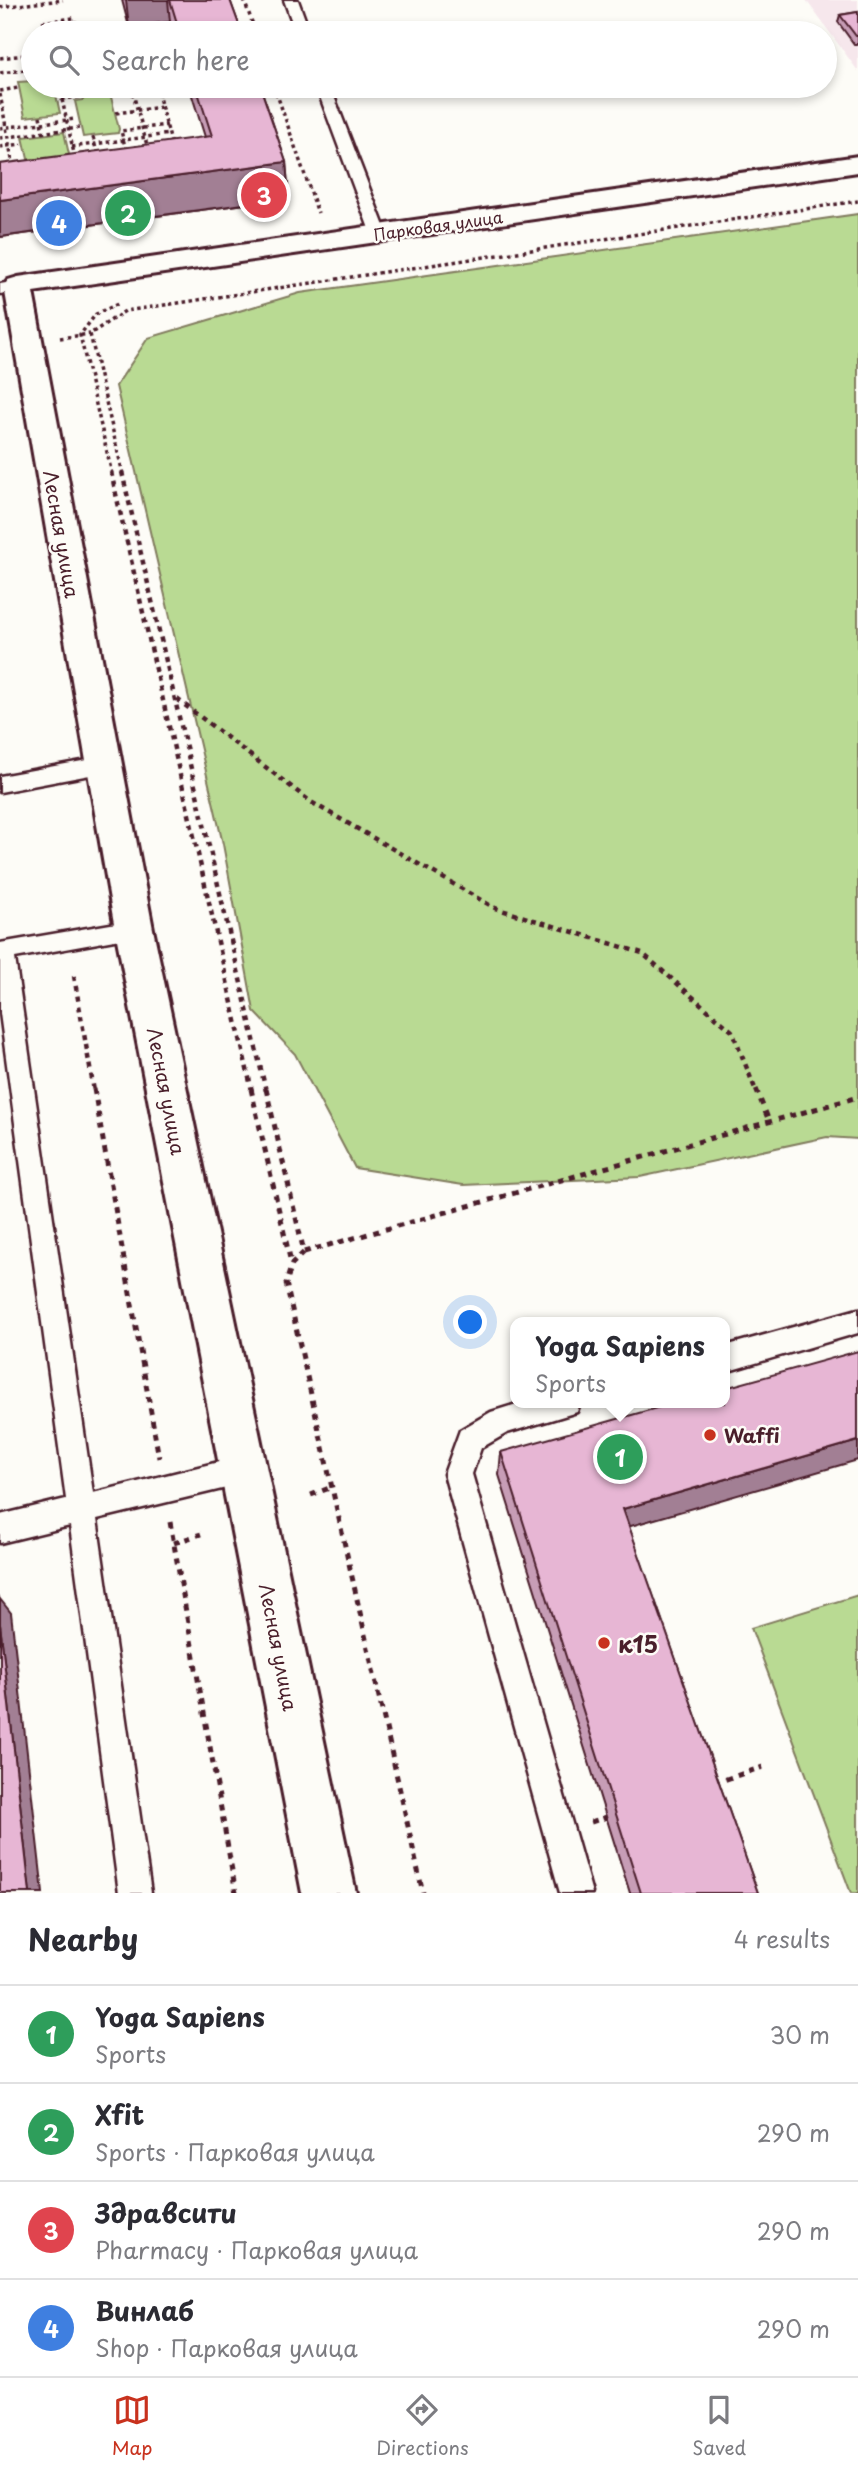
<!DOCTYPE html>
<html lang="en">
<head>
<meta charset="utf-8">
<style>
	:root { --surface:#fff; --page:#f2f2f3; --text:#2b2b33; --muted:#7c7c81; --line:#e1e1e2; --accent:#c8321e }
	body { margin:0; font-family:"Playpen Sans",sans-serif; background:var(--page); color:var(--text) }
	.you { position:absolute; left:471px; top:1323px; width:24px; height:24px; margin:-18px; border:5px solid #fff; border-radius:50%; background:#1a73e8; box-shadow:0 0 0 10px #1a73e833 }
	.badge { display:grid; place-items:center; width:46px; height:46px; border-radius:50%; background:var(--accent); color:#fff; font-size:23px; font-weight:700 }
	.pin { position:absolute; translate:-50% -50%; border:4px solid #fff; box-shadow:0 2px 7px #0006 }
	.popup { position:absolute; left:510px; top:1317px; width:220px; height:91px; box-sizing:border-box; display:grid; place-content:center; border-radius:14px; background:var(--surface); filter:drop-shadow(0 2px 5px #0005); font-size:23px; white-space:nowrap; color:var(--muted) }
	.popup b { font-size:26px; color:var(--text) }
	.popup::after { content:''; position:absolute; left:50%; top:100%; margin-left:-14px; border:14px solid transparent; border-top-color:var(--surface) }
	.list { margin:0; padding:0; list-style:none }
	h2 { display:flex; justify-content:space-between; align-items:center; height:91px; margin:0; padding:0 28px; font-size:30px }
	h2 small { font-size:23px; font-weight:400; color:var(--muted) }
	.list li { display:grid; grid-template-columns:46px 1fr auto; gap:21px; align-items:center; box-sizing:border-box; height:98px; padding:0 28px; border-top:2px solid var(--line) }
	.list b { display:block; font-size:26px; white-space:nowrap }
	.list p { margin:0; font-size:23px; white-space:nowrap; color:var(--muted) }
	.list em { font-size:23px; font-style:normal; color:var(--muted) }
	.icon { flex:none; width:38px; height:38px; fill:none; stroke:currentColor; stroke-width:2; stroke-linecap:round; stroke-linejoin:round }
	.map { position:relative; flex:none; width:858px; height:1893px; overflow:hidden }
	.search { position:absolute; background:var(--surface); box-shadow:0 4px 10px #0003; left:21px; right:21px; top:21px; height:77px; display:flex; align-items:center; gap:18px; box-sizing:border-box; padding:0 24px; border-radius:38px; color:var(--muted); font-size:26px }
	.sheet { height:483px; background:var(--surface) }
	nav { display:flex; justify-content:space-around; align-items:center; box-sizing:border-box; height:98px; border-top:2px solid var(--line); background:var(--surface); font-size:19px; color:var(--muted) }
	nav a { display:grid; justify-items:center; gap:4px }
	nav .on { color:var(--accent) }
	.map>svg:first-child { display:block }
	.built { fill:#f6e7ec }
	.green { fill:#b9da93; stroke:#827c5f; stroke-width:2 }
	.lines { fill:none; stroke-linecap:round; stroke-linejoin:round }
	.lane-casing { stroke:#4a1f2b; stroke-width:5 }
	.street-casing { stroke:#4a1f2b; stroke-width:6 }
	.path-far2 { stroke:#4a1f2b; stroke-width:3.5; stroke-dasharray:3.5 3.5; stroke-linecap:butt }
	.path-far1 { stroke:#4a1f2b; stroke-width:4.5; stroke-dasharray:5 5; stroke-linecap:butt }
	.path { stroke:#4a1f2b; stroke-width:5; stroke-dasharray:6 6; stroke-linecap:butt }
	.lane { fill:#fdfcf7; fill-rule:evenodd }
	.street { fill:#fdfcf7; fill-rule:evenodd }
	.wall { fill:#c79db6; stroke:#4a1f2b; stroke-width:2 }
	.shaded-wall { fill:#a27f94; stroke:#4a1f2b; stroke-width:2 }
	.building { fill:#e7b6d4; stroke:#4a1f2b; stroke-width:2 }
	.poi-dot { fill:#c8321e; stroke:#fdfcf7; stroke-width:2.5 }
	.labels { text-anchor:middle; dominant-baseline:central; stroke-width:5; stroke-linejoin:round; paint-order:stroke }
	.far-street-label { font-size:16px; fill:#4a1f2b; stroke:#fdfcf7 }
	.street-label { font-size:19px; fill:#4a1f2b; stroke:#fdfcf7 }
	.poi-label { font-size:19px; font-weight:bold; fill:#4a1f2b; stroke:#fdfcf7; text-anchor:start }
	.near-poi-label { font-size:23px; font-weight:bold; fill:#4a1f2b; stroke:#fdfcf7; text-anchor:start }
</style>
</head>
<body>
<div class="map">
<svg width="858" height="1893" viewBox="0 0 858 1893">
	<rect width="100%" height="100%" fill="#fdfcf7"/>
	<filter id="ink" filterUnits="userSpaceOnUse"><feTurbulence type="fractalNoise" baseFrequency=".0143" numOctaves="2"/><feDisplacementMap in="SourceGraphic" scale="14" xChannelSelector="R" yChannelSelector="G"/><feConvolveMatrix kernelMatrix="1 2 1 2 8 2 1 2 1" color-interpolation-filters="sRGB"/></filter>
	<g filter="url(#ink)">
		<!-- built -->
		<path class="built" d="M 806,0 L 858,0 L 858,71 Z"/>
		<!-- green -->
		<path class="green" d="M 33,81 L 33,86 L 54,86 L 60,113 L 25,117 L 18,82 Z
			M 110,93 L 119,129 L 118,133 L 83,137 L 75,101 L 83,100 L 82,96 Z
			M 64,132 L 70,159 L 34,164 L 33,159 L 28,159 L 23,137 Z
			M 858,214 L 858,1139 L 827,1137 L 640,1177 L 463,1185 L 355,1168 L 295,1054 L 254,1011 L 223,844 L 116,386 L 148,338 L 300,293 Z
			M 858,1595 L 858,1893 L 851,1893 L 751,1628 Z"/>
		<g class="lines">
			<defs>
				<path id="lane" d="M 284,0 L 298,0 L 310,33 L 296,33 Z
					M 316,86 L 330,86 L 387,234 L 385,237 L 373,237 L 371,234 Z
					M 18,281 L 24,282 L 26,286 L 24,290 L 0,294 L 0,284 Z
					M 104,757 L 111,759 L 115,765 L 111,771 L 0,792 L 0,776 Z
					M 134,920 L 142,923 L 145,929 L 142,935 L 15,958 L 93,1493 L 243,1456 L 253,1460 L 257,1470 L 253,1480 L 243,1484 L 97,1519 L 151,1893 L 119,1893 L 70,1526 L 0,1543 L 0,1515 L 66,1499 L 0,1013 L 0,943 Z
					M 858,1309 L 858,1333 L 725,1372 L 725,1346 Z
					M 520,1403 L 580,1403 L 577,1412 L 507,1433 L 481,1448 L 472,1474 L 592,1893 L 560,1893 L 444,1474 L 460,1430 L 491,1412 Z"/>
				<path id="street" d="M 858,156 L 858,172 L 33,292 L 153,929 L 356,1893 L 302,1893 L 115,929 L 4,286 L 8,280 L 18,277 Z"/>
			</defs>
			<!-- lane casing -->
			<use href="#lane" class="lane-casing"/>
			<!-- street casing -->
			<use href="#street" class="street-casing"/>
			<!-- path-far2 -->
			<path class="path-far2" d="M 244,0 L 256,33
				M 0,7 L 63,0
				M 53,21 L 55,33
				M 42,22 L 74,18 L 78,33
				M 141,33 L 156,29 L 157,33
				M 0,58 L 33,54
				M 0,73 L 33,69
				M 59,86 L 75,158
				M 131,86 L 148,149
				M 156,86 L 172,146
				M 274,86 L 318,213
				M 275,88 L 295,86
				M 0,91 L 18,88
				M 0,94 L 13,165
				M 62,99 L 80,97 L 77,86
				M 116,113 L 162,107
				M 40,116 L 43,132
				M 0,128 L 76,119
				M 93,137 L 97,153
				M 0,138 L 79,128
				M 0,147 L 22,144
				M 72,147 L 169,134
				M 126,150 L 121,131 L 167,125
				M 60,338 L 90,334
				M 112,474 L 80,335 L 96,314 L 120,303
				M 123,474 L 90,334 L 125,311 L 858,201"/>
			<!-- path-far1 -->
			<path class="path-far1" d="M 111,472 L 252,1091
				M 122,472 L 266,1091
				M 177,699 L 311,802 L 495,908 L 642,953 L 732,1031 L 756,1091
				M 74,976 L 94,1091"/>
			<!-- path -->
			<path class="path" d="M 94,1089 L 159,1458
				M 251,1089 L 291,1263
				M 266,1089 L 304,1252 L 292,1264 L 286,1283 L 423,1893
				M 756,1089 L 769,1121
				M 304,1252 L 858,1097
				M 311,1495 L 332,1487
				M 170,1522 L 236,1893
				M 174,1543 L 201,1534
				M 714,1783 L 763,1767
				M 591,1822 L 607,1817"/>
			<!-- lane -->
			<use href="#lane" class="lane"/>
			<!-- street -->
			<use href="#street" class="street"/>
		</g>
		<!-- wall -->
		<path class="wall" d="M 122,0 L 230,0 L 242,33 L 174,33 L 170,22 L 129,27 Z
			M 858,12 L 858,44 L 854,44 L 838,22 L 840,15 Z
			M 189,86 L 260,86 L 286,162 L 289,198 L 0,237 L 0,200 L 205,137 Z
			M 501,1452 L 629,1527 L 758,1893 L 630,1893 L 499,1475 Z"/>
		<!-- shaded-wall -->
		<path class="shaded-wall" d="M 126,0 L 168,0 L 170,22 L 129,27 Z
			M 286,162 L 289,198 L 0,237 L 0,200 Z
			M 858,1441 L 858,1460 L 617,1530 L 623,1509 Z
			M 0,1599 L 11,1613 L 43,1893 L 30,1893 L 0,1624 Z"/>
		<!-- building -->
		<path class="building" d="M 170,0 L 230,0 L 242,33 L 180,33 Z
			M 858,12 L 858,36 L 856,36 L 840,15 Z
			M 196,86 L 260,86 L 286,162 L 0,200 L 0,164 L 212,136 Z
			M 858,1351 L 858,1441 L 623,1509 L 758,1893 L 641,1893 L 501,1452 L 674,1403 L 725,1403 L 725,1388 Z
			M 0,1624 L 30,1893 L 0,1893 Z"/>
	</g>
	<!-- markers -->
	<g class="poi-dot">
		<circle cx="710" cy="1435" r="7"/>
		<circle cx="604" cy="1643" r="7"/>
	</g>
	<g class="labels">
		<!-- far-street labels -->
		<g class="far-street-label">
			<text transform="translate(438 225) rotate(-8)">Парковая улица</text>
		</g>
		<!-- street labels -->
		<g class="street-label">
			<text transform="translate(62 534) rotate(80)">Лесная улица</text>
			<text transform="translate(167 1091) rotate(79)">Лесная улица</text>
			<text transform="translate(279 1647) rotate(79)">Лесная улица</text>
		</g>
		<!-- poi labels -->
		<g class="poi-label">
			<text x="724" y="1435">Waffi</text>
		</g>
		<!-- near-poi labels -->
		<g class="near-poi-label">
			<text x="618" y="1643">к15</text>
		</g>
	</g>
</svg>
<div class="you"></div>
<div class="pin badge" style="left:620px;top:1457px;background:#2e9e5b">1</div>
<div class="popup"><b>Yoga Sapiens</b>Sports</div>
<div class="pin badge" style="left:128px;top:213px;background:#2e9e5b">2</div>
<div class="pin badge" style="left:264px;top:195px;background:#e0444e">3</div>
<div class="pin badge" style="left:59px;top:223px;background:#3f7fe0">4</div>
<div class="search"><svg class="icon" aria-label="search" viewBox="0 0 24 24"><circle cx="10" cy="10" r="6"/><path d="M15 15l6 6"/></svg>Search here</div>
</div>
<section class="sheet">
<h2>Nearby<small>4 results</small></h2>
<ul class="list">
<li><span class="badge" style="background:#2e9e5b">1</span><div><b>Yoga Sapiens</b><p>Sports</p></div><em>30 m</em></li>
<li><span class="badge" style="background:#2e9e5b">2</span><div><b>Xfit</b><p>Sports · Парковая улица</p></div><em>290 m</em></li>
<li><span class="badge" style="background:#e0444e">3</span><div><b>Здравсити</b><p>Pharmacy · Парковая улица</p></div><em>290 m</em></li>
<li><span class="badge" style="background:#3f7fe0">4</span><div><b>Винлаб</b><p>Shop · Парковая улица</p></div><em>290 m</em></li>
</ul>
</section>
<nav>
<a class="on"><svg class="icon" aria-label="map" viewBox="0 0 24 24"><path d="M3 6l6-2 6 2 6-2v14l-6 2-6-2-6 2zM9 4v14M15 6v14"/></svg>Map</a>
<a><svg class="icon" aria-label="directions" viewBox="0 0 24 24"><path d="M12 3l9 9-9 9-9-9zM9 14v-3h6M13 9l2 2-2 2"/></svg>Directions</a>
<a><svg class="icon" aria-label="saved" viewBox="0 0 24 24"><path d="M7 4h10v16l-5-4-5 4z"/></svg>Saved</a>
</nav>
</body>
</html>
